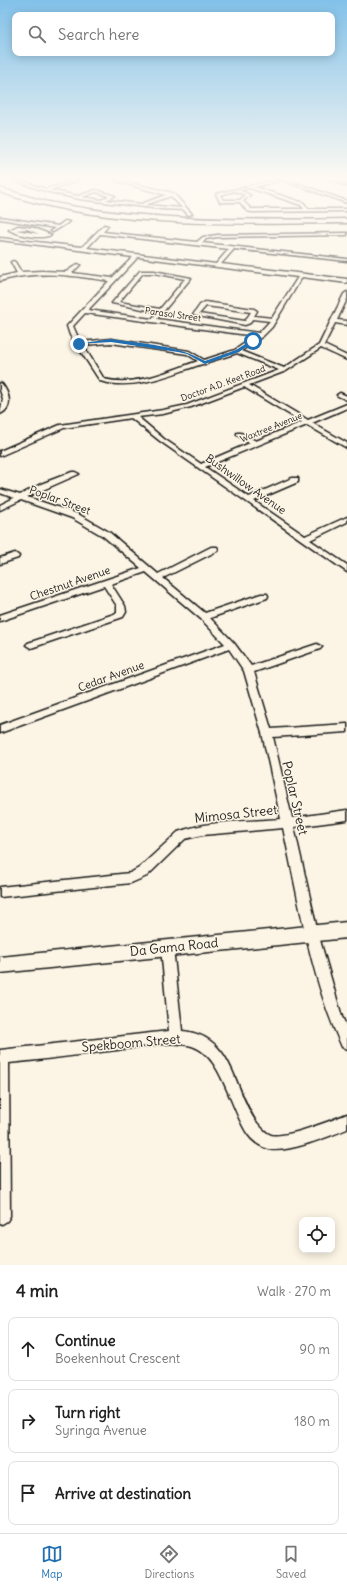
<!DOCTYPE html>
<html lang="en">
<head>
<meta charset="utf-8">
<style>
	:root { --surface:#fff; --page:#f6f6f6; --text:#222; --muted:#767676; --line:#e0e0e0; --accent:#1f6fb2 }
	body { margin:0; font-family:Delius,sans-serif; background:var(--page); color:var(--text) }
	.controls { position:absolute; right:12px; bottom:12px; display:grid; overflow:hidden; border-radius:8px; box-shadow:0 2px 10px #0003 }
	.controls button { width:36px; height:36px; display:grid; place-items:center; padding:0; border:0; border-bottom:1px solid var(--line); background:var(--surface); color:var(--text); font:20px sans-serif }
	.stop { position:absolute; width:12px; height:12px; margin:-9px; border:3px solid #1f6fb2; border-radius:50%; background:#fff }
	.stop.end { background:#1f6fb2; border-color:#fff; box-shadow:0 1px 4px #0008 }
	.list { margin:0; padding:0; list-style:none }
	h2 { display:flex; justify-content:space-between; align-items:center; height:52px; margin:0; padding:0 16px; font-size:17px }
	h2 small { font-size:13px; font-weight:400; color:var(--muted) }
	.list li { display:grid; grid-template-columns:26px 1fr auto; gap:12px; align-items:center; box-sizing:border-box; height:64px; margin:0 8px 8px; padding:0 8px; border:1px solid var(--line); border-radius:8px }
	.list b { display:block; font-size:15px; white-space:nowrap }
	.list p { margin:0; font-size:13px; white-space:nowrap; color:var(--muted) }
	.list em { font-size:13px; font-style:normal; color:var(--muted) }
	.icon { flex:none; width:22px; height:22px; fill:none; stroke:currentColor; stroke-width:2; stroke-linecap:round; stroke-linejoin:round }
	.map { position:relative; flex:none; width:347px; height:1265px; overflow:hidden }
	.search { position:absolute; background:var(--surface); box-shadow:0 2px 10px #0003; left:12px; right:12px; top:12px; height:44px; display:flex; align-items:center; gap:10px; box-sizing:border-box; padding:0 14px; border-radius:8px; color:var(--muted); font-size:15px }
	.sheet { height:268px; background:var(--surface) }
	nav { display:flex; justify-content:space-around; align-items:center; box-sizing:border-box; height:56px; border-top:1px solid var(--line); background:var(--surface); font-size:11px; color:var(--muted) }
	nav a { display:grid; justify-items:center; gap:2px }
	nav .on { color:var(--accent) }
	.map>svg:first-child { display:block }
	.lines { fill:none; stroke-linecap:round; stroke-linejoin:round }
	.street-casing { stroke:#1c1c1c; stroke-width:3 }
	.secondary-casing { stroke:#1c1c1c; stroke-width:3 }
	.primary-casing { stroke:#1c1c1c; stroke-width:3 }
	.street { fill:#fcf5e5; fill-rule:evenodd }
	.secondary { fill:#fcf5e5; fill-rule:evenodd }
	.primary { fill:#fcf5e5; fill-rule:evenodd }
	.route { fill:#1f6fb2 }
	.labels { text-anchor:middle; dominant-baseline:central; stroke-width:3; stroke-linejoin:round; paint-order:stroke }
	.far-street-label { font-size:9px; fill:#1c1c1c; stroke:#fcf5e5 }
	.street-label { font-size:11px; fill:#1c1c1c; stroke:#fcf5e5 }
	.near-street-label { font-size:13px; fill:#1c1c1c; stroke:#fcf5e5 }
</style>
</head>
<body>
<div class="map">
<svg width="347" height="1265" viewBox="0 0 347 1265">
	<rect width="100%" height="100%" fill="#fcf5e5"/>
	<filter id="ink" filterUnits="userSpaceOnUse"><feTurbulence type="fractalNoise" baseFrequency=".025" numOctaves="2"/><feDisplacementMap in="SourceGraphic" scale="8" xChannelSelector="R" yChannelSelector="G"/><feConvolveMatrix kernelMatrix="1 2 1 2 8 2 1 2 1" color-interpolation-filters="sRGB"/></filter>
	<g filter="url(#ink)">
		<g class="lines">
			<defs>
				<path id="street" d="M 13,180 L 18,180 L 46,189 L 75,180 L 80,180 L 50,190 L 78,196 L 96,190 L 115,196 L 106,200 L 141,204 L 166,195 L 113,180 L 118,180 L 173,193 L 192,214 L 188,215 L 184,210 L 161,209 L 79,199 L 45,191 ZM 96,192 L 109,196 L 101,200 L 82,197 ZM 171,196 L 182,208 L 145,205 Z
					M 275,180 L 281,180 L 255,187 L 304,203 L 308,209 L 347,209 L 347,211 L 252,212 L 247,211 L 240,202 L 220,202 L 216,194 ZM 250,188 L 301,205 L 304,209 L 251,209 L 243,201 L 250,195 L 239,190 ZM 235,191 L 245,195 L 240,200 L 223,200 L 220,195 Z
					M 282,180 L 287,180 L 347,201 L 347,203 Z
					M 330,180 L 335,180 L 347,184 L 347,186 Z
					M 0,217 L 58,226 L 65,221 L 69,222 L 53,232 L 51,231 L 55,228 L 0,219 Z
					M 104,225 L 108,226 L 103,232 L 197,242 L 203,237 L 217,235 L 347,233 L 347,235 L 217,237 L 206,239 L 202,243 L 347,259 L 347,261 L 234,249 L 221,264 L 347,279 L 347,283 L 302,277 L 272,327 L 263,336 L 241,351 L 284,368 L 319,345 L 344,294 L 347,292 L 347,299 L 337,320 L 347,321 L 347,325 L 335,323 L 324,345 L 347,356 L 347,360 L 321,348 L 286,371 L 249,385 L 308,420 L 347,404 L 347,408 L 312,423 L 347,443 L 347,448 L 307,425 L 205,467 L 249,497 L 292,478 L 298,478 L 298,482 L 254,501 L 305,536 L 347,517 L 347,522 L 310,540 L 347,565 L 347,572 L 160,441 L 131,418 L 64,428 L 0,456 L 0,451 L 60,425 L 163,410 L 187,405 L 279,370 L 237,353 L 208,362 L 207,364 L 202,364 C 169,375 135,391 100,381 L 70,335 L 67,326 L 109,281 C 70,275 39,270 0,281 L 0,277 L 17,273 L 11,262 L 13,261 L 15,262 L 21,272 L 42,271 L 66,272 L 78,264 L 80,265 L 72,273 L 112,278 L 133,257 L 0,240 L 0,238 L 82,247 ZM 100,234 L 229,249 L 216,264 L 87,248 ZM 138,257 L 298,277 L 272,318 L 254,316 L 257,311 L 254,309 L 205,302 L 200,305 L 193,315 L 245,325 L 250,323 L 252,319 L 270,321 L 259,333 L 157,319 L 191,278 L 154,271 L 140,271 L 112,303 L 158,312 L 152,319 L 88,310 ZM 143,273 L 154,273 L 185,279 L 160,309 L 119,302 ZM 206,306 L 251,312 L 245,321 L 199,314 ZM 85,313 L 255,336 L 235,350 L 204,360 L 189,351 L 111,339 L 80,342 L 73,326 ZM 111,343 L 187,354 L 198,361 C 169,371 135,387 104,379 L 83,345 ZM 244,387 L 302,422 L 256,441 L 241,433 L 237,433 L 237,435 L 250,443 L 201,464 L 164,439 L 138,417 L 163,414 L 191,407 Z
					M 18,226 L 34,228 L 51,235 C 41,240 18,235 9,230 ZM 27,229 L 39,234 L 16,230 Z
					M 0,383 L 2,384 C 9,393 14,408 0,414 L 3,399 L 0,390 Z
					M 340,393 L 347,396 L 347,400 L 338,396 L 337,395 Z
					M 72,472 L 75,472 L 79,474 L 27,497 L 78,514 L 109,532 L 158,574 L 211,547 L 217,547 L 218,549 L 217,551 L 163,578 L 205,613 L 261,594 L 267,594 L 268,596 L 267,598 L 210,618 L 234,643 L 251,666 L 317,644 L 322,647 L 320,649 L 254,672 L 271,729 L 347,724 L 347,732 L 273,737 L 292,818 L 347,810 L 347,820 L 294,827 L 318,933 L 342,1017 L 347,1027 L 347,1049 L 342,1047 C 311,979 299,901 283,828 L 202,835 L 185,839 L 147,876 L 131,883 L 0,897 L 0,887 L 130,873 L 139,868 L 178,832 C 210,820 247,822 281,819 L 262,733 L 244,671 L 229,649 L 0,733 L 0,725 L 225,644 L 201,619 L 146,572 L 111,584 L 125,606 L 126,612 L 123,617 L 34,647 L 31,648 L 26,645 L 28,643 L 117,613 L 117,606 L 104,586 L 0,621 L 0,615 L 141,568 L 103,536 L 72,518 L 21,500 L 0,510 L 0,505 L 14,498 L 0,493 L 0,489 L 20,495 L 41,484 Z
					M 15,553 L 19,556 L 18,558 L 0,564 L 0,558 Z
					M 167,942 L 171,944 L 173,948 L 182,1031 C 235,1036 232,1089 257,1123 C 261,1127 265,1133 271,1135 C 285,1139 333,1120 347,1114 L 347,1129 C 331,1136 285,1154 269,1149 C 258,1146 249,1138 244,1128 C 234,1110 228,1089 218,1071 C 212,1060 204,1050 192,1046 C 173,1040 151,1046 132,1048 C 91,1053 50,1059 9,1063 L 10,1216 L 7,1221 L 2,1224 L 0,1223 L 0,1050 L 169,1031 L 161,948 L 163,944 Z"/>
				<path id="secondary" d="M 347,922 L 347,938 L 0,973 L 0,957 Z"/>
				<path id="primary" d="M 0,188 C 15,192 29,197 44,201 C 143,222 246,220 347,219 L 347,223 C 237,224 105,229 0,192 Z"/>
			</defs>
			<!-- street casing -->
			<use href="#street" class="street-casing"/>
			<!-- secondary casing -->
			<use href="#secondary" class="secondary-casing"/>
			<!-- primary casing -->
			<use href="#primary" class="primary-casing"/>
			<!-- street -->
			<use href="#street" class="street"/>
			<!-- secondary -->
			<use href="#secondary" class="secondary"/>
			<!-- primary -->
			<use href="#primary" class="primary"/>
		</g>
	</g>
	<!-- sky -->
	<linearGradient id="sky" x2="0" y2="1"><stop stop-color="#82c1e9"/><stop offset="0.5" stop-color="#fefaf3"/><stop offset="1" stop-color="#fefaf3" stop-opacity="0"/></linearGradient>
	<rect width="347" height="357" fill="url(#sky)"/>
	<!-- route -->
	<path class="route" d="M 111,339 C 143,344 177,345 205,361 L 236,350 L 252,340 L 255,341 L 239,352 L 205,364 L 187,354 L 178,352 L 111,342 L 77,344 Z"/>
	<g class="labels">
		<!-- far-street labels -->
		<g class="far-street-label">
			<text transform="translate(173 314) rotate(8)">Parasol Street</text>
			<text transform="translate(223 383) rotate(-20)">Doctor A.D. Keet Road</text>
			<text transform="translate(271 427) rotate(-22)">Waxtree Avenue</text>
		</g>
		<!-- street labels -->
		<g class="street-label">
			<text transform="translate(246 484) rotate(35)">Bushwillow Avenue</text>
			<text transform="translate(60 500) rotate(20)">Poplar Street</text>
			<text transform="translate(70 583) rotate(-19)">Chestnut Avenue</text>
			<text transform="translate(111 676) rotate(-20)">Cedar Avenue</text>
		</g>
		<!-- near-street labels -->
		<g class="near-street-label">
			<text transform="translate(295 798) rotate(77)">Poplar Street</text>
			<text transform="translate(236 814) rotate(-6)">Mimosa Street</text>
			<text transform="translate(174 947) rotate(-6)">Da Gama Road</text>
			<text transform="translate(131 1043) rotate(-5)">Spekboom Street</text>
		</g>
	</g>
</svg>
<div class="controls">
<button><svg class="icon" aria-label="locate" viewBox="0 0 24 24"><circle cx="12" cy="12" r="6"/><path d="M12 2v4M12 18v4M2 12h4M18 12h4"/></svg></button>
</div>
<div class="stop" style="left:253px;top:341px"></div>
<div class="stop end" style="left:79px;top:344px"></div>
<div class="search"><svg class="icon" aria-label="search" viewBox="0 0 24 24"><circle cx="10" cy="10" r="6"/><path d="M15 15l6 6"/></svg>Search here</div>
</div>
<section class="sheet">
<h2>4 min<small>Walk · 270 m</small></h2>
<ul class="list">
<li><svg class="icon" aria-label="ahead" viewBox="0 0 24 24"><path d="M12 20V5M6 11l6-6 6 6"/></svg><div><b>Continue</b><p>Boekenhout Crescent</p></div><em>90 m</em></li>
<li><svg class="icon" aria-label="right" viewBox="0 0 24 24"><path d="M7 20v-9h11M14 6l5 5-5 5"/></svg><div><b>Turn right</b><p>Syringa Avenue</p></div><em>180 m</em></li>
<li><svg class="icon" aria-label="arrive" viewBox="0 0 24 24"><path d="M6 21V4h12l-3 4 3 4H6"/></svg><div><b>Arrive at destination</b></div></li>
</ul>
</section>
<nav>
<a class="on"><svg class="icon" aria-label="map" viewBox="0 0 24 24"><path d="M3 6l6-2 6 2 6-2v14l-6 2-6-2-6 2zM9 4v14M15 6v14"/></svg>Map</a>
<a><svg class="icon" aria-label="directions" viewBox="0 0 24 24"><path d="M12 3l9 9-9 9-9-9zM9 14v-3h6M13 9l2 2-2 2"/></svg>Directions</a>
<a><svg class="icon" aria-label="saved" viewBox="0 0 24 24"><path d="M7 4h10v16l-5-4-5 4z"/></svg>Saved</a>
</nav>
</body>
</html>
